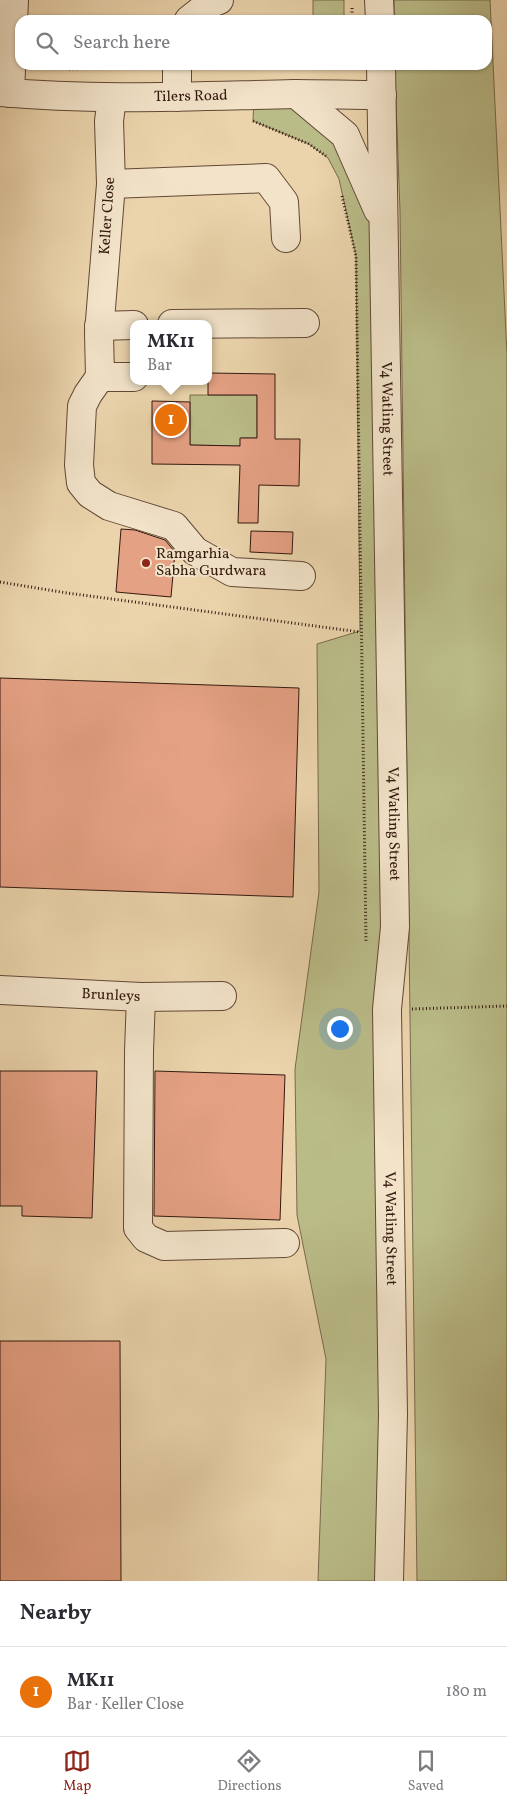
<!DOCTYPE html>
<html lang="en">
<head>
<meta charset="utf-8">
<style>
	:root { --surface:#fff; --page:#f2f2f3; --text:#2b2b33; --muted:#7c7c81; --line:#e1e1e2; --accent:#8f2418 }
	body { margin:0; font-family:Vollkorn,serif; background:var(--page); color:var(--text) }
	.you { position:absolute; left:339px; top:1028px; width:18px; height:18px; margin:-12px; border:4px solid #fff; border-radius:50%; background:#1a73e8; box-shadow:0 0 0 8px #1a73e833 }
	.badge { display:grid; place-items:center; width:32px; height:32px; border-radius:50%; background:var(--accent); color:#fff; font-size:16px; font-weight:700 }
	.pin { position:absolute; translate:-50% -50%; border:2px solid #fff; box-shadow:0 1px 5px #0006 }
	.popup { position:absolute; left:130px; top:320px; width:82px; height:65px; box-sizing:border-box; display:grid; place-content:center; border-radius:10px; background:var(--surface); filter:drop-shadow(0 1px 4px #0005); font-size:16px; white-space:nowrap; color:var(--muted) }
	.popup b { font-size:19px; color:var(--text) }
	.popup::after { content:''; position:absolute; left:50%; top:100%; margin-left:-10px; border:10px solid transparent; border-top-color:var(--surface) }
	.list { margin:0; padding:0; list-style:none }
	h2 { display:flex; justify-content:space-between; align-items:center; height:65px; margin:0; padding:0 20px; font-size:21px }
	h2 small { font-size:16px; font-weight:400; color:var(--muted) }
	.list li { display:grid; grid-template-columns:32px 1fr auto; gap:15px; align-items:center; box-sizing:border-box; height:90px; padding:0 20px; border-top:1px solid var(--line) }
	.list b { display:block; font-size:19px; white-space:nowrap }
	.list p { margin:0; font-size:16px; white-space:nowrap; color:var(--muted) }
	.list em { font-size:16px; font-style:normal; color:var(--muted) }
	.icon { flex:none; width:28px; height:28px; fill:none; stroke:currentColor; stroke-width:2; stroke-linecap:round; stroke-linejoin:round }
	.map { position:relative; flex:none; width:507px; height:1581px; overflow:hidden }
	.search { position:absolute; background:var(--surface); box-shadow:0 1px 4px #0004; left:15px; right:15px; top:15px; height:55px; display:flex; align-items:center; gap:12px; box-sizing:border-box; padding:0 18px; border-radius:15px; color:var(--muted); font-size:19px }
	.sheet { height:155px; background:var(--surface) }
	nav { display:flex; justify-content:space-around; align-items:center; box-sizing:border-box; height:70px; border-top:1px solid var(--line); background:var(--surface); font-size:14px; color:var(--muted) }
	nav a { display:grid; justify-items:center; gap:2px }
	nav .on { color:var(--accent) }
	.map>svg:first-child { display:block }
	.green { fill:#babc88; stroke:#786a4c }
	.building { fill:#e5a184; stroke:#35190f }
	.lines { fill:none; stroke-linecap:round; stroke-linejoin:round }
	.minor-casing { stroke:#624836; stroke-width:30 }
	.path { stroke:#35190f; stroke-width:3; stroke-dasharray:1 2.5; stroke-linecap:butt }
	.minor { stroke:#f2e3c9; stroke-width:28 }
	.poi-dot { fill:#8f2418; stroke:#f2e3c9; stroke-width:2 }
	.labels { text-anchor:middle; dominant-baseline:central; stroke-width:4; stroke-linejoin:round; paint-order:stroke }
	.street-label { font-size:15px; fill:#35190f; stroke:#f2e3c9 }
	.poi-label { font-size:15px; fill:#35190f; stroke:#f2e3c9; text-anchor:start }
</style>
</head>
<body>
<div class="map">
<svg width="507" height="1581" viewBox="0 0 507 1581">
	<rect width="100%" height="100%" fill="#ebd4ac"/>
	<filter id="stains"><feTurbulence type="fractalNoise" baseFrequency=".004" numOctaves="4"/><feColorMatrix values="0 0 0 0 .2 0 0 0 0 .09 0 0 0 0 .02 0 0 0 .5 -.17"/></filter>
	<radialGradient id="worn" r=".72"><stop offset=".6" stop-color="#630" stop-opacity="0"/><stop offset="1" stop-color="#630" stop-opacity=".3"/></radialGradient>
	<!-- green -->
	<path class="green" d="M 313,0 L 344,0 L 344,20 L 313,20 Z
		M 394,0 L 490,0 L 507,355 L 507,1581 L 417,1581 L 400,211 L 395,76 L 395,65 L 487,65 L 487,20 L 394,20 Z
		M 296,94 L 345,135 L 383,223 L 389,1581 L 318,1581 L 326,1359 L 297,1215 L 295,1069 L 319,892 L 317,644 L 360,631 L 356,256 L 339,179 L 328,158 L 309,144 L 253,121 L 254,95 Z
		M 190,395 L 257,395 L 257,438 L 241,438 L 240,446 L 190,445 Z"/>
	<!-- building -->
	<path class="building" d="M 208,373 L 275,374 L 275,439 L 300,439 L 299,486 L 259,485 L 258,523 L 238,523 L 240,465 L 152,464 L 152,401 L 190,402 L 190,445 L 240,446 L 240,438 L 257,438 L 257,395 L 208,395 Z
		M 121,529 L 135,530 L 165,540 L 175,552 L 171,597 L 116,592 Z
		M 251,531 L 293,532 L 292,554 L 250,552 Z
		M 0,678 L 299,688 L 293,897 L 0,887 Z
		M 0,1071 L 97,1071 L 92,1218 L 22,1216 L 22,1206 L 0,1206 Z
		M 155,1071 L 285,1075 L 280,1220 L 154,1216 Z
		M 0,1341 L 120,1341 L 121,1581 L 0,1581 Z"/>
	<g class="lines">
		<defs>
			<g id="minor">
				<path d="M 379,0 L 380,20"/>
				<path d="M 189,20 L 209,4 L 219,0"/>
				<path d="M 177,65 L 177,97"/>
				<path id="s1" d="M 381,65 L 395,927 L 387,1009 L 393,1415 L 389,1581"/>
				<path id="s2" d="M 0,92 C 98,101 196,96 294,94 C 323,94 353,95 382,95"/>
				<path d="M 10,93 L 14,0"/>
				<path d="M 296,94 L 345,135 L 378,210"/>
				<path d="M 112,98 L 109,121 L 111,184 L 99,333 L 100,377 L 134,377"/>
				<path d="M 111,184 L 266,178 L 284,202 L 286,238"/>
				<path d="M 172,324 L 305,323"/>
				<path d="M 99,326 L 134,325"/>
				<path d="M 100,377 L 88,394 L 82,406 L 79,465 L 81,483 L 90,494 L 109,506 L 174,526 L 195,551 L 232,572 L 301,576"/>
				<path id="s3" d="M 0,990 L 141,997 L 222,996"/>
				<path d="M 141,997 L 139,1051 L 138,1228 L 146,1238 L 164,1246 L 285,1243"/>
			</g>
		</defs>
		<!-- minor casing -->
		<use href="#minor" class="minor-casing"/>
		<!-- path -->
		<path class="path" d="M 352,8 L 352,20
			M 201,67 L 233,68
			M 300,67 L 316,65
			M 69,69 L 153,66
			M 253,121 L 309,144 L 326,156
			M 342,196 L 356,256 L 366,943
			M 0,582 L 67,593 L 360,632
			M 412,1009 L 507,1006"/>
		<!-- minor -->
		<use href="#minor" class="minor"/>
	</g>
	<!-- markers -->
	<circle class="poi-dot" cx="146" cy="563" r="5"/>
	<g class="labels">
		<!-- street labels -->
		<g class="street-label">
			<text stroke="none"><textPath href="#s2" startOffset="191">Tilers Road</textPath></text>
			<text transform="translate(108 216) rotate(-86)">Keller Close</text>
			<text stroke="none"><textPath href="#s1" startOffset="354">V4 Watling Street</textPath></text>
			<text stroke="none"><textPath href="#s1" startOffset="759">V4 Watling Street</textPath></text>
			<text stroke="none"><textPath href="#s3" startOffset="111">Brunleys</textPath></text>
			<text stroke="none"><textPath href="#s1" startOffset="1164">V4 Watling Street</textPath></text>
		</g>
		<!-- poi labels -->
		<g class="poi-label">
			<text x="156" y="554">Ramgarhia<tspan x="156" dy="17">Sabha Gurdwara</tspan></text>
		</g>
	</g>
	<rect width="100%" height="100%" filter="url(#stains)"/>
	<rect width="100%" height="100%" fill="url(#worn)"/>
</svg>
<div class="you"></div>
<div class="pin badge" style="left:171px;top:420px;background:#e8710a">1</div>
<div class="popup"><b>MK11</b>Bar</div>
<div class="search"><svg class="icon" aria-label="search" viewBox="0 0 24 24"><circle cx="10" cy="10" r="6"/><path d="M15 15l6 6"/></svg>Search here</div>
</div>
<section class="sheet">
<h2>Nearby<small></small></h2>
<ul class="list">
<li><span class="badge" style="background:#e8710a">1</span><div><b>MK11</b><p>Bar · Keller Close</p></div><em>180 m</em></li>
</ul>
</section>
<nav>
<a class="on"><svg class="icon" aria-label="map" viewBox="0 0 24 24"><path d="M3 6l6-2 6 2 6-2v14l-6 2-6-2-6 2zM9 4v14M15 6v14"/></svg>Map</a>
<a><svg class="icon" aria-label="directions" viewBox="0 0 24 24"><path d="M12 3l9 9-9 9-9-9zM9 14v-3h6M13 9l2 2-2 2"/></svg>Directions</a>
<a><svg class="icon" aria-label="saved" viewBox="0 0 24 24"><path d="M7 4h10v16l-5-4-5 4z"/></svg>Saved</a>
</nav>
</body>
</html>
